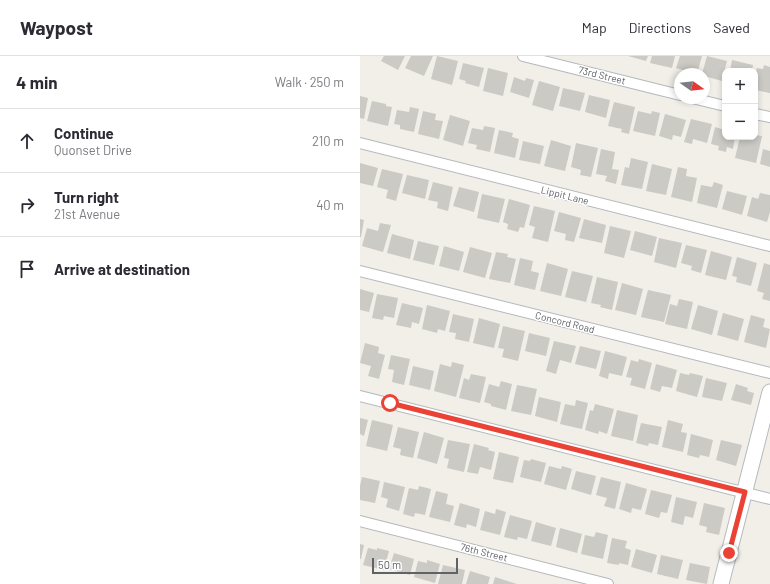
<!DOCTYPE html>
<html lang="en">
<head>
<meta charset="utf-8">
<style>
	:root { --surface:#fff; --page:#f7f7f7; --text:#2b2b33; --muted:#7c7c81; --line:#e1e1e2 }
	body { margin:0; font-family:Barlow,sans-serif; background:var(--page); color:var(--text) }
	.controls { position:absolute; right:12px; top:12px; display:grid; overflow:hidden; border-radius:8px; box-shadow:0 2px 6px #0003 }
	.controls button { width:36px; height:36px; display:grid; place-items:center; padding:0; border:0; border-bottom:1px solid var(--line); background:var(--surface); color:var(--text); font:20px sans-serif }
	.compass { position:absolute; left:314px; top:12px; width:36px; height:36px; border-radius:50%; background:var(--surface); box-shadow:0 2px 6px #0003; rotate:104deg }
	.scale { position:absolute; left:12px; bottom:10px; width:86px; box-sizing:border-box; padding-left:4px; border:2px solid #5f6368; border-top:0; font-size:11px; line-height:14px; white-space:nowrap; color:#5f6368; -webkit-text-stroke:3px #fff; paint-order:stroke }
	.stop { position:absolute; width:12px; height:12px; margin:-9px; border:3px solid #ea4335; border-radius:50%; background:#fff }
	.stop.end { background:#ea4335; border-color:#fff; box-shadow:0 1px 4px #0008 }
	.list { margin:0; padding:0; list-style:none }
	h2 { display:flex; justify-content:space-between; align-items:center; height:52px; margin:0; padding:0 16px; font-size:17px }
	h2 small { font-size:13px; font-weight:400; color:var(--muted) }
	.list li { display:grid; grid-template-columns:26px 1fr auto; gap:12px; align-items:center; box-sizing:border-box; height:64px; padding:0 16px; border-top:1px solid var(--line) }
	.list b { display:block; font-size:15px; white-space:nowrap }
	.list p { margin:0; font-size:13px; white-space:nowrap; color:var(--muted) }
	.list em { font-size:13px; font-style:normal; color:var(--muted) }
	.icon { flex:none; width:22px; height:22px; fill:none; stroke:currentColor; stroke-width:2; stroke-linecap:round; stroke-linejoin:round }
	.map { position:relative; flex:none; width:410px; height:528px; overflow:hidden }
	header { display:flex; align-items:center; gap:24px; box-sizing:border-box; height:56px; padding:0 20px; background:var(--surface); border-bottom:1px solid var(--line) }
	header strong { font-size:19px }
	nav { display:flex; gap:22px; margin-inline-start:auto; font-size:14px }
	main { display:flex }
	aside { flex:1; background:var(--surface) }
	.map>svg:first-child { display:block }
	.building { fill:#cccac5 }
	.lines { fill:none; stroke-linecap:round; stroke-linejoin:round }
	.street-casing { stroke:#b5b8bc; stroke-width:12 }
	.secondary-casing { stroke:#b6babf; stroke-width:17 }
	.street { stroke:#fff; stroke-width:10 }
	.secondary { stroke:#fff; stroke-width:15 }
	.route { stroke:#ea4335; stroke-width:5 }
	.labels { text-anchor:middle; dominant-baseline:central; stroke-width:3; stroke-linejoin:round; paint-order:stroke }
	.street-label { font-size:10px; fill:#5f6368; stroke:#fff }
</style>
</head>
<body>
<header>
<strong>Waypost</strong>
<nav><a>Map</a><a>Directions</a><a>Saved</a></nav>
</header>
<main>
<aside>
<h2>4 min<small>Walk · 250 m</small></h2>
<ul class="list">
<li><svg class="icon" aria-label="ahead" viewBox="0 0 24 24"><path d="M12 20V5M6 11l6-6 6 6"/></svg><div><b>Continue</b><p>Quonset Drive</p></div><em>210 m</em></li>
<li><svg class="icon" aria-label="right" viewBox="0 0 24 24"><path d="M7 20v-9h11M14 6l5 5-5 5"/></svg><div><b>Turn right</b><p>21st Avenue</p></div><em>40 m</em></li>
<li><svg class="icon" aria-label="arrive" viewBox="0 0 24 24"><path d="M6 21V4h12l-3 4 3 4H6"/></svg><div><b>Arrive at destination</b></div></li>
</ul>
</aside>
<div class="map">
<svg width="410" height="528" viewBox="0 0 410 528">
	<rect width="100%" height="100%" fill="#f1efe8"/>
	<!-- building -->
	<path class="building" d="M 24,0 L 45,0 L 38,14 L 21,5 Z
		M 51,0 L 73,0 L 64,20 L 45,12 Z
		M 77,0 L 98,5 L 92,29 L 71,23 Z
		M 268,0 L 288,0 L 286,5 Z
		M 292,0 L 315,0 L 312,12 L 290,7 Z
		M 320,0 L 342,0 L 337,18 L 316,12 Z
		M 347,0 L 367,5 L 362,25 L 344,20 L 344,18 L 342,18 Z
		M 372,4 L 393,9 L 392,15 L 370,15 Z
		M 103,7 L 124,12 L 119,31 L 105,27 L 106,25 L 99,23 Z
		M 404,9 L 410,11 L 410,37 L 395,34 L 395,19 L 397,12 L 403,13 Z
		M 128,12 L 148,17 L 143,40 L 123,35 Z
		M 154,21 L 165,25 L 166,22 L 174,24 L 169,42 L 150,36 Z
		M 179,25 L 200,31 L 193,55 L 172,49 Z
		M 203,32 L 225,37 L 220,55 L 199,50 Z
		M 229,39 L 250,44 L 246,62 L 225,56 Z
		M 0,40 L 8,42 L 4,63 L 0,62 Z
		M 12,45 L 26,48 L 26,50 L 32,51 L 28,70 L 7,65 Z
		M 254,46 L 275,51 L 269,78 L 261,76 L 262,73 L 248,70 Z
		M 50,51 L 59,53 L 54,76 L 40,73 L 40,69 L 34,68 L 37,54 L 49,56 Z
		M 63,55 L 76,58 L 75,64 L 83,65 L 79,83 L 58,78 Z
		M 278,55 L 291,58 L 292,55 L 300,57 L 295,80 L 273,75 Z
		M 305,58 L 326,64 L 321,81 L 313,79 L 312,84 L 299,80 Z
		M 90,59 L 110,65 L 103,90 L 83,84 Z
		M 331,63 L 352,68 L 347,87 L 333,83 L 332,88 L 324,86 Z
		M 124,70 L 135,72 L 130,96 L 116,93 L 117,89 L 108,87 L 112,72 L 123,74 Z
		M 355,71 L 365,74 L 365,81 L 375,81 L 373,93 L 367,91 L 366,96 L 358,94 L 359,90 L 351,88 Z
		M 139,74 L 153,77 L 152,81 L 159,83 L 155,102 L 134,97 Z
		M 395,79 L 402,80 L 396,107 L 375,102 L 380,81 L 395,81 Z
		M 191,84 L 211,90 L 205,115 L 184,110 Z
		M 163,85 L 184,90 L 180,108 L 159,104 Z
		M 216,87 L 238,92 L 231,121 L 220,119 L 221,114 L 211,111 Z
		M 241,93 L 255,96 L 252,113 L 259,114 L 256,128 L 245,125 L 247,120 L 236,118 Z
		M 403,93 L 410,95 L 410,111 L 400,108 Z
		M 271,102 L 288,106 L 282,133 L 261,129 L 265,111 L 269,112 Z
		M 0,107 L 18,112 L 13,130 L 0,127 Z
		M 292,108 L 312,113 L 306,139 L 286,135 Z
		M 318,111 L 327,113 L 326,120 L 337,122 L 332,146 L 311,141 Z
		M 22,113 L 43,118 L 36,145 L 26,142 L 28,134 L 17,131 Z
		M 47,119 L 69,124 L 65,143 L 42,137 Z
		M 73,126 L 93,131 L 88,155 L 77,152 L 78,146 L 68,144 Z
		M 354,126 L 363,129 L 357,152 L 337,147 L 341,129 L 352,131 Z
		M 99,131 L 119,136 L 114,156 L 93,150 Z
		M 367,135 L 387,140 L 382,159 L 362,153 Z
		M 400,137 L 410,139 L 410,156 L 407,166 L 387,160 L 392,141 L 398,143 Z
		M 122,138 L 145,143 L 139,167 L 117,162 Z
		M 149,143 L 170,149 L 164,172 L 160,171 L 158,176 L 147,173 L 148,168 L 143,166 Z
		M 174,150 L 195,155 L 188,186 L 172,182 L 175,171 L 169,169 Z
		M 199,156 L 221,162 L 214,186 L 205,184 L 206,178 L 194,175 Z
		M 0,163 L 4,164 L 1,181 L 0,181 Z
		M 224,163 L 246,169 L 242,187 L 219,182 Z
		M 20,167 L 31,169 L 23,196 L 2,190 L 7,172 L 18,175 Z
		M 250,170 L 271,175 L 264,202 L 244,197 Z
		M 275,175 L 297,181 L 292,200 L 270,194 Z
		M 32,178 L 54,184 L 50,203 L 27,197 Z
		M 299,182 L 322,187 L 316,212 L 294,206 Z
		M 58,185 L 79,190 L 74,209 L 53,204 Z
		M 326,189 L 347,194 L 341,217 L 331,214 L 332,210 L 321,207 Z
		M 84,190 L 104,196 L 99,215 L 79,210 Z
		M 110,191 L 132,197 L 125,222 L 103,216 Z
		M 351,195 L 372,201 L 366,224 L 345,219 Z
		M 136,196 L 148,198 L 147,201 L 156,203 L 150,227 L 129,223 Z
		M 377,201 L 397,207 L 391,230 L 376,226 L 377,221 L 372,220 Z
		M 160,202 L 173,205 L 171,215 L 179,217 L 175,234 L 154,229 Z
		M 187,207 L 208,213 L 201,240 L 180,235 Z
		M 404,207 L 410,209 L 410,245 L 402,243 L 404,237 L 397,235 Z
		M 212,215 L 233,220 L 226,246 L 205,241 Z
		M 237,221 L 258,226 L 252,254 L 240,251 L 241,249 L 231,247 Z
		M 262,227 L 283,233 L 276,259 L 255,254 Z
		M 0,233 L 14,237 L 9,256 L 0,254 Z
		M 288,234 L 311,239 L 304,266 L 281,261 Z
		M 17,238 L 38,242 L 34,262 L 24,260 L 23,264 L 12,262 Z
		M 319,243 L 333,246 L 327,273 L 305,268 L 310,248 L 317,250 Z
		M 42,247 L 63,252 L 59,268 L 52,266 L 51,272 L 36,269 Z
		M 67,249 L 90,255 L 85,275 L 78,273 L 77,277 L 62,273 Z
		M 338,249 L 358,255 L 352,279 L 331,273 Z
		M 363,257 L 384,263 L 378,285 L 357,279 Z
		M 93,258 L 114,263 L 109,286 L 95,283 L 96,277 L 89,276 Z
		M 391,259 L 405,263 L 403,271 L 410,273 L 406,292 L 384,286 Z
		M 119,262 L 140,268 L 134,292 L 113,287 Z
		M 143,270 L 165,275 L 158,305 L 142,301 L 144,293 L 138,292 Z
		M 169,277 L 190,282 L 186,300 L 165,295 Z
		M 194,285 L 216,290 L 211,307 L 200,304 L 196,318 L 186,315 Z
		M 5,287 L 19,291 L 18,297 L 25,299 L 19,323 L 8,320 L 11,310 L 0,307 Z
		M 220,290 L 241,295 L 236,313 L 215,308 Z
		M 245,295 L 267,301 L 262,320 L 249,317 L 248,323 L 239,320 Z
		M 31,299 L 50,303 L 44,329 L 32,326 L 34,314 L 28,313 Z
		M 279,303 L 292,307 L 285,333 L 270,329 L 272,322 L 266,321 L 271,304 L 278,306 Z
		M 92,306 L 104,309 L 96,341 L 74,335 L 80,308 L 91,311 Z
		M 296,308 L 317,314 L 312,332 L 302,330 L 300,336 L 290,333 Z
		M 53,310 L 74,315 L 70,334 L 49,329 Z
		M 320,317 L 329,319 L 330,317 L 343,320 L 337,341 L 316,335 Z
		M 111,318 L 126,321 L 120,347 L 99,342 L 104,322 L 109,324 Z
		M 346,322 L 367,327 L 362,345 L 342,341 Z
		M 141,325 L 152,328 L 146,354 L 131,350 L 131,348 L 124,346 L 129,328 L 139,331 Z
		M 376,328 L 388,332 L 387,335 L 394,337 L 391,349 L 371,344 Z
		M 157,329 L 177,333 L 171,359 L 151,355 Z
		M 179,341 L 201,346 L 197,366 L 175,360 Z
		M 216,344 L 228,347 L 222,373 L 200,368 L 205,348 L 215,350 Z
		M 235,348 L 254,353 L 247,378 L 239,375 L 238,378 L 225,374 L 230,354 L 233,355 Z
		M 257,354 L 278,359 L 273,385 L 251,380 Z
		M 0,362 L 8,364 L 4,380 L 0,378 Z
		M 12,364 L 33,369 L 27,395 L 6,390 Z
		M 308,364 L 323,368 L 321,376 L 327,377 L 323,396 L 302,391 Z
		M 281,367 L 302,371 L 298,389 L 289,387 L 288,390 L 276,387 Z
		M 38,371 L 59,376 L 53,402 L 40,399 L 41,393 L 33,391 Z
		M 64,376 L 84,382 L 77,408 L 57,402 Z
		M 331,378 L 353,384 L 349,401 L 340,399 L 339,402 L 327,399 Z
		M 88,384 L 110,388 L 104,416 L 87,412 L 89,403 L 84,402 Z
		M 361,384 L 382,389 L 376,410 L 356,404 Z
		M 114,388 L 129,392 L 128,394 L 135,396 L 131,414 L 120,411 L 118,418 L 107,416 Z
		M 139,396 L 159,401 L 153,427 L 133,423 Z
		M 171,403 L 186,407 L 181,426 L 160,421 L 164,404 L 170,405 Z
		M 189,410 L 201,413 L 202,410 L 212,413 L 206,434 L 184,428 Z
		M 216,415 L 236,420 L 231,439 L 211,433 Z
		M 2,421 L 20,425 L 15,447 L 0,444 L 0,430 Z
		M 241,421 L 261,426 L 255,453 L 244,450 L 247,442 L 236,439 Z
		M 24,426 L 45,431 L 39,455 L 26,451 L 28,443 L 21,441 Z
		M 266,427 L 287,433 L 281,454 L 272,452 L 271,457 L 259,453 Z
		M 59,430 L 71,433 L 65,459 L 55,457 L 54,461 L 43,458 L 49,432 L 58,434 Z
		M 291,434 L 312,439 L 307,457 L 301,456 L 299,462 L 285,458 Z
		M 76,435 L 88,438 L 86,448 L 94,450 L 90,466 L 69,461 Z
		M 316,441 L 337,446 L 333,462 L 325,460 L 323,469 L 311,466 Z
		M 100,447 L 120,453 L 116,471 L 107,468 L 106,472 L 94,469 Z
		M 344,447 L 365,452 L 359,479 L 346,476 L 347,471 L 339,469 Z
		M 136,453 L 146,456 L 140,479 L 120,474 L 125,455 L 135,458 Z
		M 150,459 L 172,465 L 167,483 L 158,481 L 157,484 L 144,481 Z
		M 176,466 L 196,472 L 191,490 L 171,485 Z
		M 200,472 L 222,478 L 217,497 L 196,491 Z
		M 236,476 L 248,479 L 243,503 L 221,498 L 225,479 L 234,481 Z
		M 252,482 L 267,485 L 265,492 L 271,494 L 268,509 L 259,507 L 259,509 L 247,507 Z
		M 0,488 L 4,489 L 1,503 L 0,503 Z
		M 8,492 L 17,494 L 17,492 L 29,495 L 24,514 L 3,509 Z
		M 276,493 L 297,499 L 292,517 L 271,511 Z
		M 34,497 L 54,503 L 50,519 L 29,513 Z
		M 301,499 L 323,504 L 318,523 L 297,518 Z
		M 67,504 L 80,508 L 75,527 L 54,521 L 58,505 L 67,507 Z
		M 330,507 L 350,511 L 347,528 L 326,524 Z
		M 83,509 L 105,514 L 102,528 L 78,528 Z
		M 110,515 L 130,521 L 128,528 L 106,528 Z
		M 135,521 L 157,528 L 133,528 Z"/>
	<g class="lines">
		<defs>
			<path id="street" d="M 163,0 L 320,39
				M 332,42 L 365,50
				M 395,58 L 410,61
				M 0,87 L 410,190
				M 0,215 L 410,317
				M 0,340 L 410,443
				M 0,465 L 248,528"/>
			<path id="secondary" d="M 361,528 L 410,336"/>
		</defs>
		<!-- street casing -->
		<use href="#street" class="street-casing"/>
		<!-- secondary casing -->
		<use href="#secondary" class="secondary-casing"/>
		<!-- street -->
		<use href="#street" class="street"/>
		<!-- secondary -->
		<use href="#secondary" class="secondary"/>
	</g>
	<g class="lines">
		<!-- route -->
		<path class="route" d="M 30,347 L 385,436 L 369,497"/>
	</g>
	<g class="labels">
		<!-- street labels -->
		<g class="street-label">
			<text transform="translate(242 19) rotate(14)">73rd Street</text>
			<text transform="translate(205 139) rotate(14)">Lippit Lane</text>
			<text transform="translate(205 266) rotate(14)">Concord Road</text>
			<text transform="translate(124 496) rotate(14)">76th Street</text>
		</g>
	</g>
</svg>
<div class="controls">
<button>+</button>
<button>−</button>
</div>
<svg class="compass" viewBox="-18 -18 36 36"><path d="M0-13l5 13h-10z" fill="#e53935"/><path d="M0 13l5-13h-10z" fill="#7c7c81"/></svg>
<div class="scale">50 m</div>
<div class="stop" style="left:30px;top:347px"></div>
<div class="stop end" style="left:369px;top:497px"></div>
</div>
</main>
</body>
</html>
